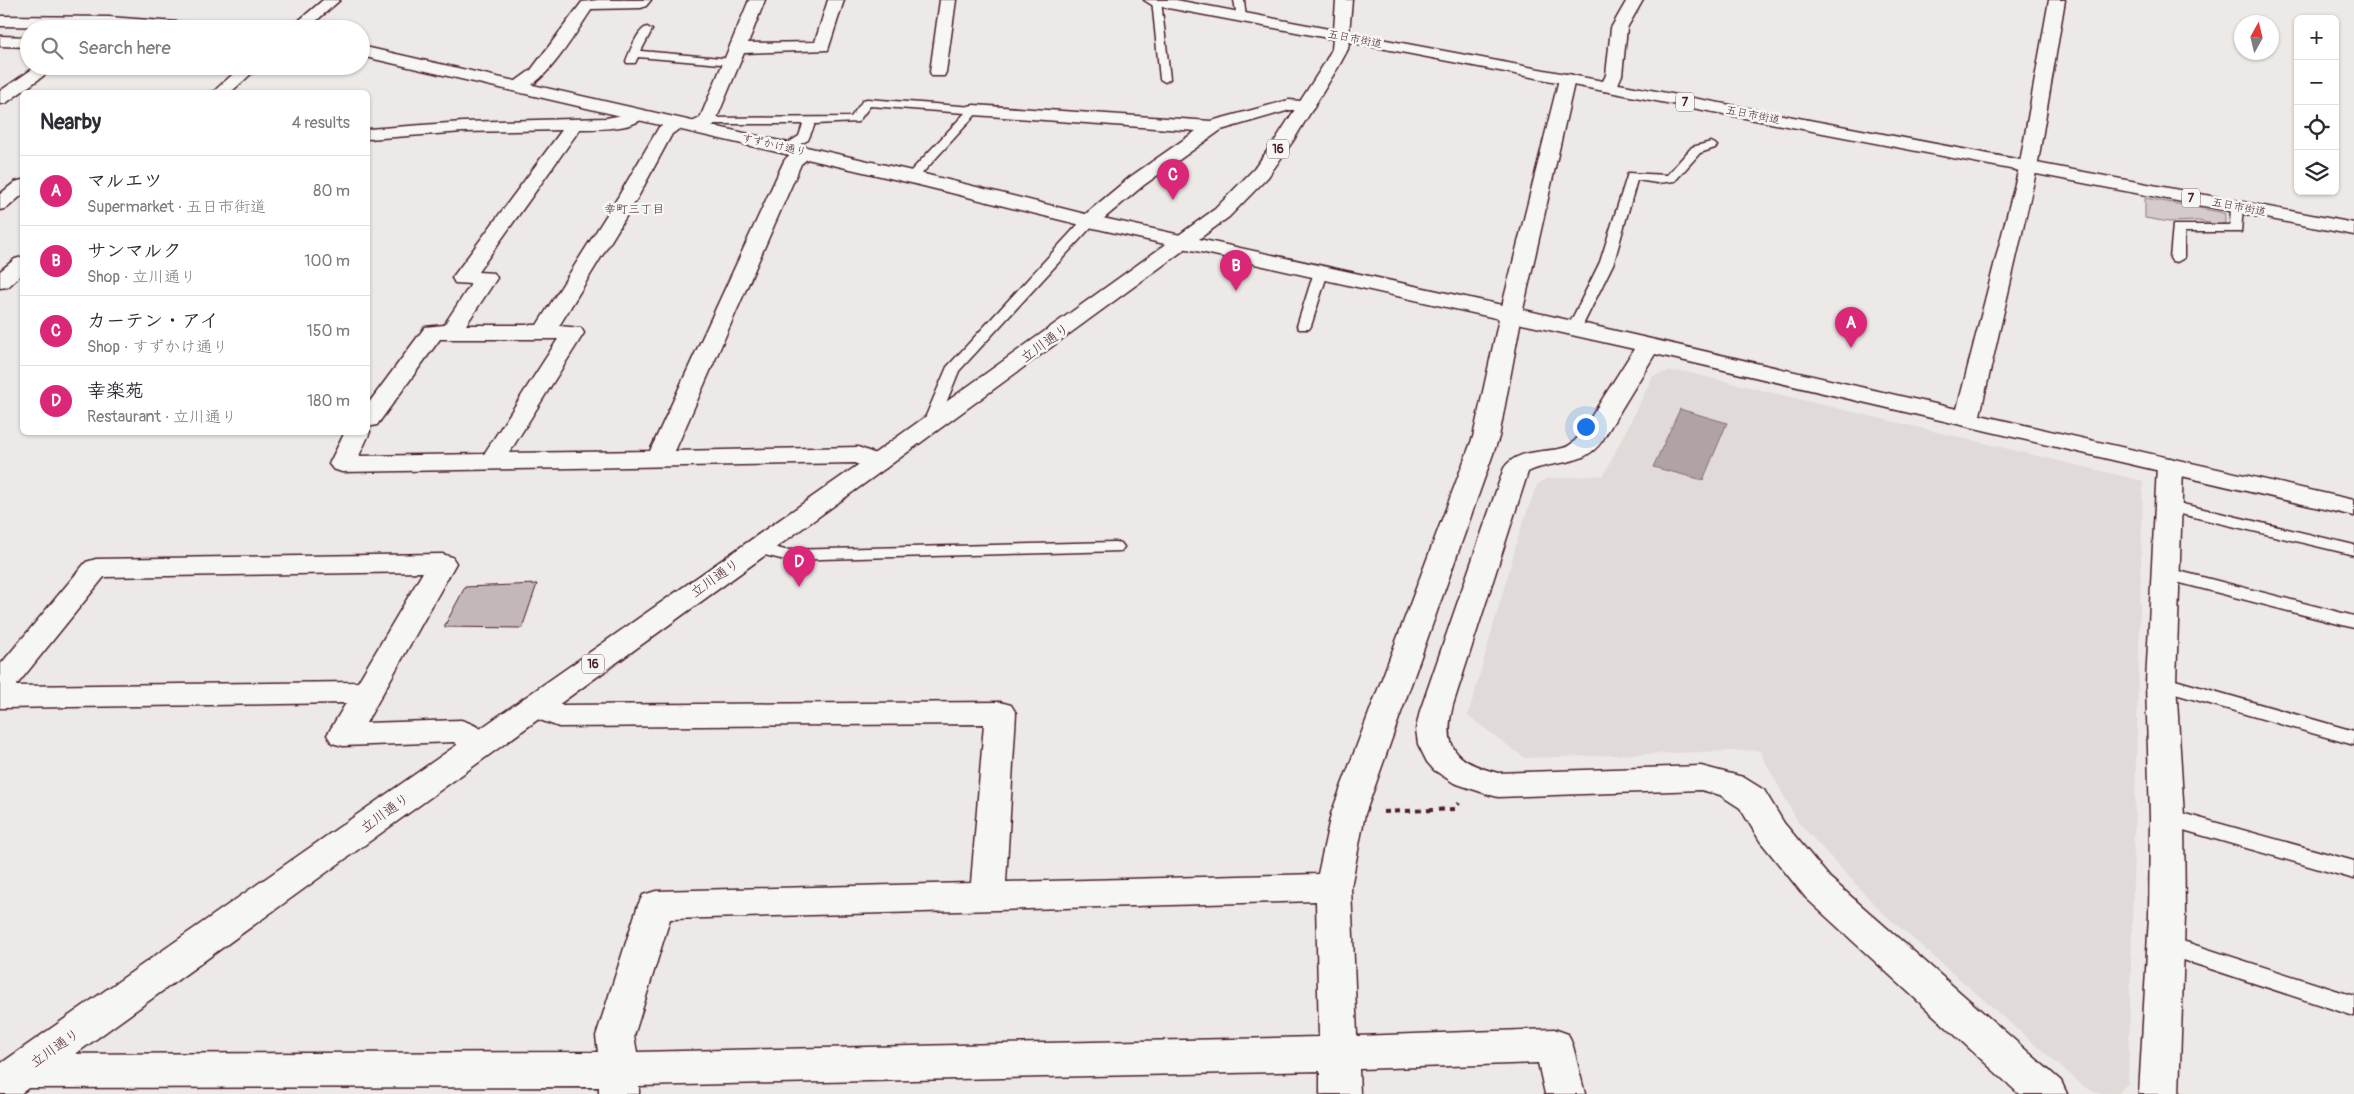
<!DOCTYPE html>
<html lang="en">
<head>
<meta charset="utf-8">
<style>
	:root { --surface:#fff; --page:#f2f2f3; --text:#2b2b33; --muted:#7c7c81; --line:#e1e1e2; --accent:#db2777 }
	body { margin:0; font-family:Pangolin,"Klee One",sans-serif; background:var(--page); color:var(--text) }
	.controls { position:absolute; right:15px; top:15px; display:grid; overflow:hidden; border-radius:8px; box-shadow:0 1px 4px #0004 }
	.controls button { width:45px; height:45px; display:grid; place-items:center; padding:0; border:0; border-bottom:1px solid var(--line); background:var(--surface); color:var(--text); font:25px sans-serif }
	.compass { position:absolute; left:2234px; top:15px; width:45px; height:45px; border-radius:50%; background:var(--surface); box-shadow:0 1px 4px #0004; rotate:8deg }
	.you { position:absolute; left:1585px; top:426px; width:18px; height:18px; margin:-12px; border:4px solid #fff; border-radius:50%; background:#1a73e8; box-shadow:0 0 0 8px #1a73e833 }
	.badge { display:grid; place-items:center; width:32px; height:32px; border-radius:50%; background:var(--accent); color:#fff; font-size:16px; font-weight:700 }
	.pin { position:absolute; translate:-50% -41px; filter:drop-shadow(0 1px 2px #0008) }
	.pin::after { content:''; position:absolute; top:26px; width:18px; height:15px; background:inherit; clip-path:polygon(0 0,100% 0,50% 100%) }
	.list { margin:0; padding:0; list-style:none }
	h2 { display:flex; justify-content:space-between; align-items:center; height:65px; margin:0; padding:0 20px; font-size:21px }
	h2 small { font-size:16px; font-weight:400; color:var(--muted) }
	.list li { display:grid; grid-template-columns:32px 1fr auto; gap:15px; align-items:center; box-sizing:border-box; height:70px; padding:0 20px; border-top:1px solid var(--line) }
	.list b { display:block; font-size:19px; white-space:nowrap }
	.list p { margin:0; font-size:16px; white-space:nowrap; color:var(--muted) }
	.list em { font-size:16px; font-style:normal; color:var(--muted) }
	.icon { flex:none; width:28px; height:28px; fill:none; stroke:currentColor; stroke-width:2; stroke-linecap:round; stroke-linejoin:round }
	.map { position:relative; flex:none; width:2354px; height:1094px; overflow:hidden }
	.search { position:absolute; background:var(--surface); box-shadow:0 1px 4px #0004; left:20px; top:20px; width:350px; height:55px; display:flex; align-items:center; gap:12px; box-sizing:border-box; padding:0 18px; border-radius:28px; color:var(--muted); font-size:19px }
	.panel { position:absolute; background:var(--surface); box-shadow:0 1px 4px #0004; left:20px; top:90px; width:350px; height:345px; border-radius:8px }
	.map>svg:first-child { display:block }
	.built { fill:#e0dad8 }
	.green { fill:#d4cbca; stroke:#8f757a }
	.water { fill:#b1a2a3; stroke:#886e73 }
	.building { fill:#c4b7b7; stroke:#4a1f2b }
	.lines { fill:none; stroke-linecap:round; stroke-linejoin:round }
	.lane-casing { stroke:#4a1f2b; stroke-width:3 }
	.street-casing { stroke:#4a1f2b; stroke-width:3 }
	.secondary-casing { stroke:#4a1f2b; stroke-width:3 }
	.primary-casing { stroke:#4a1f2b; stroke-width:3 }
	.path { stroke:#4a1f2b; stroke-width:4; stroke-dasharray:6 5; stroke-linecap:butt }
	.lane { fill:#f6f6f2; fill-rule:evenodd }
	.street { fill:#f6f6f2; fill-rule:evenodd }
	.secondary { fill:#f6f6f2; fill-rule:evenodd }
	.primary { fill:#f6f6f2; fill-rule:evenodd }
	.labels { text-anchor:middle; dominant-baseline:central; stroke-width:5; stroke-linejoin:round; paint-order:stroke }
	.far-street-label { font-size:11px; fill:#4a1f2b; stroke:#f6f6f2 }
	.shield { fill:#f6f6f2; stroke:#7e6067; stroke-width:1 }
	.shield-label { font-size:12px; font-weight:bold; fill:#4a1f2b }
	.far-neighbourhood-label { font-size:12px; fill:#4a1f2b; stroke:#f6f6f2 }
	.street-label { font-size:14px; fill:#4a1f2b; stroke:#f6f6f2 }
</style>
</head>
<body>
<div class="map">
<svg width="2354" height="1094" viewBox="0 0 2354 1094">
	<rect width="100%" height="100%" fill="#ece9e6"/>
	<filter id="ink" filterUnits="userSpaceOnUse"><feTurbulence type="fractalNoise" baseFrequency=".02" numOctaves="2"/><feDisplacementMap in="SourceGraphic" scale="10" xChannelSelector="R" yChannelSelector="G"/><feConvolveMatrix kernelMatrix="1 2 1 2 8 2 1 2 1" color-interpolation-filters="sRGB"/></filter>
	<g filter="url(#ink)">
		<!-- built -->
		<path class="built" d="M 1669,371 L 1685,372 L 2143,481 L 2128,1083 L 2117,1094 L 2096,1093 L 2082,1085 L 1881,911 L 1798,822 L 1759,750 L 1525,758 L 1468,716 L 1521,528 L 1537,485 L 1546,479 L 1604,475 L 1653,376 Z"/>
		<!-- green -->
		<path class="green" d="M 2145,198 L 2220,212 L 2225,214 L 2225,223 L 2220,225 L 2198,221 L 2169,222 L 2145,218 Z"/>
		<!-- water -->
		<path class="water" d="M 1680,409 L 1727,423 L 1703,480 L 1653,467 Z"/>
		<!-- building -->
		<path class="building" d="M 537,584 L 522,628 L 444,627 L 465,587 Z"/>
		<g class="lines">
			<defs>
				<path id="lane" d="M 1152,0 L 1161,1 L 1170,79 L 1165,82 L 1160,79 Z
					M 1234,0 L 1244,0 L 1246,19 L 1242,20 L 1237,17 Z
					M 647,27 L 652,30 L 641,51 L 733,59 L 738,62 L 733,65 L 638,57 L 635,63 L 627,63 L 626,61 C 630,52 637,30 647,27 Z
					M 867,99 L 974,107 L 980,110 L 916,180 L 912,181 L 906,177 L 908,174 L 965,113 L 870,106 L 858,122 L 815,124 L 808,140 L 786,152 L 780,148 L 799,136 L 803,124 L 708,124 L 702,121 L 708,118 L 851,117 L 863,100 Z
					M 1711,142 L 1715,144 L 1717,146 L 1715,148 L 1700,153 L 1675,181 L 1657,183 L 1637,180 L 1614,262 L 1581,329 L 1574,333 L 1569,332 L 1567,329 L 1600,262 L 1628,173 L 1667,175 L 1692,147 Z
					M 2237,203 L 2243,207 L 2241,232 L 2184,232 L 2184,258 L 2177,262 L 2172,261 L 2170,258 L 2173,225 L 2230,225 L 2231,207 Z
					M 1089,217 L 1094,218 L 1095,221 L 1094,224 L 959,371 L 936,428 L 924,428 L 922,425 L 947,367 L 1084,218 Z
					M 1321,268 L 1328,272 L 1311,326 L 1309,329 L 1299,329 L 1297,326 L 1314,272 Z
					M 2170,501 L 2354,545 L 2354,555 L 2164,510 L 2162,506 L 2164,502 Z
					M 1115,542 L 1121,543 L 1124,547 L 1121,551 L 785,560 L 752,552 L 749,548 L 752,544 L 758,543 L 785,550 Z
					M 2167,568 L 2354,616 L 2354,628 L 2161,578 L 2158,574 L 2161,570 Z
					M 2161,676 L 2354,731 L 2354,745 L 2154,688 L 2151,683 L 2154,678 Z
					M 2167,809 L 2354,861 L 2354,879 L 2159,823 L 2156,817 L 2159,811 Z
					M 2167,936 L 2354,996 L 2354,1016 L 2159,952 L 2155,945 L 2159,938 Z"/>
				<path id="street" d="M 598,0 L 651,0 L 646,6 L 641,8 L 592,9 C 577,30 540,97 512,90 L 509,86 L 531,70 L 582,2 Z
					M 749,0 L 765,0 L 748,43 L 815,42 L 828,0 L 844,0 L 828,50 L 744,53 L 714,125 L 696,132 L 690,131 L 687,127 L 690,123 L 700,118 Z
					M 940,0 L 956,0 L 946,72 L 944,76 L 932,76 L 930,72 Z
					M 1627,0 L 1643,0 L 1627,28 L 1622,75 L 1615,91 L 1603,91 L 1600,87 L 1606,75 L 1611,28 Z
					M 0,36 L 29,37 L 29,47 L 0,46 Z
					M 37,66 L 57,66 L 6,103 L 0,104 L 0,91 Z
					M 1567,74 L 1573,75 L 1575,79 L 1522,314 L 1499,437 L 1365,814 L 1351,887 L 1357,1036 L 1554,1029 L 1568,1034 L 1573,1046 L 1585,1094 L 1545,1094 L 1538,1063 L 1359,1069 L 1360,1094 L 1320,1094 L 1320,1071 L 639,1086 L 639,1094 L 599,1094 L 599,1087 L 22,1088 L 8,1083 L 2,1071 L 8,1059 L 22,1054 L 598,1052 L 596,1036 L 638,905 L 643,895 L 656,891 L 971,883 L 984,724 L 559,727 L 524,714 L 519,706 L 524,698 L 535,695 L 562,705 L 1000,702 L 1011,705 L 1016,713 L 1006,882 L 1318,874 L 1331,814 L 1473,437 L 1500,314 L 1559,79 L 1561,75 ZM 1316,901 L 1319,1037 L 637,1052 L 634,1036 L 670,919 Z
					M 1289,100 L 1312,102 L 1315,106 L 1312,110 L 1290,110 L 1221,130 L 1144,185 L 1096,225 L 1089,227 L 1082,225 L 1079,221 L 1082,217 L 1130,177 L 1196,131 L 974,115 L 968,114 L 965,110 L 968,106 L 974,105 L 1211,121 Z
					M 637,110 L 643,111 L 646,115 C 635,130 598,129 580,129 L 478,272 L 494,273 L 497,278 L 466,325 L 537,325 L 618,197 L 659,127 L 672,120 L 684,120 L 687,124 L 672,134 L 638,197 L 559,326 L 581,328 L 584,333 L 509,453 L 650,451 L 784,161 C 790,152 802,146 813,149 L 815,153 L 801,164 L 675,451 L 858,447 L 886,458 L 890,463 L 886,468 L 877,471 L 854,463 L 342,472 L 333,469 L 329,464 L 345,432 L 368,432 L 368,428 L 370,432 L 359,456 L 484,454 L 558,339 L 440,339 L 377,425 L 368,427 L 368,404 L 425,327 L 444,325 L 471,284 L 455,283 L 452,278 L 562,130 L 463,132 L 368,139 L 368,129 L 463,122 L 606,118 L 623,115 Z
					M 22,180 L 22,195 L 7,208 L 0,210 L 0,194 L 15,182 Z
					M 2170,458 L 2179,461 L 2183,466 L 2176,683 L 2184,817 L 2185,916 L 2179,1094 L 2139,1094 L 2149,916 L 2150,817 L 2146,683 L 2157,466 L 2161,461 Z
					M 442,554 L 452,557 L 456,563 L 366,723 L 461,720 C 475,724 488,732 496,745 L 491,753 C 474,758 468,753 454,742 L 343,746 L 332,743 L 327,735 L 346,703 L 0,708 L 0,665 L 86,562 L 96,559 ZM 423,572 L 358,682 L 16,686 L 104,577 Z"/>
				<path id="secondary" d="M 323,0 L 340,0 L 307,29 L 289,29 Z
					M 2049,0 L 2065,0 L 2037,168 L 1980,415 L 2354,500 L 2354,516 L 1655,354 L 1602,441 C 1583,468 1554,459 1528,472 L 1453,705 C 1442,749 1456,762 1498,773 L 1701,766 L 1743,777 L 1764,790 L 1784,823 L 1830,878 L 2061,1081 L 2067,1094 L 2019,1094 L 1806,898 L 1760,841 L 1740,808 L 1720,795 L 1701,790 L 1498,797 L 1487,794 L 1454,783 L 1434,770 L 1427,762 L 1418,744 L 1416,729 L 1420,711 L 1504,468 C 1517,449 1544,453 1563,448 C 1569,447 1575,441 1579,436 L 1634,349 L 1089,227 L 911,183 L 361,56 L 361,46 L 912,171 L 1089,215 L 1511,307 L 1957,409 L 2019,168 Z
					M 0,16 L 109,17 L 204,24 L 212,29 L 0,26 Z
					M 242,66 L 260,66 L 231,92 L 213,92 Z
					M 22,257 L 22,274 L 8,287 L 0,288 L 0,271 L 15,259 Z"/>
				<path id="primary" d="M 1144,0 L 1176,0 L 1334,30 L 1336,0 L 1352,0 L 1349,33 L 2354,223 L 2354,235 L 1349,42 L 1348,49 L 1340,64 L 1293,141 L 1268,177 L 1229,217 L 886,468 L 20,1094 L 0,1094 L 0,1064 L 868,458 L 1215,209 L 1254,169 L 1276,139 L 1324,64 L 1332,49 L 1333,39 L 1152,5 Z"/>
			</defs>
			<!-- lane casing -->
			<use href="#lane" class="lane-casing"/>
			<!-- street casing -->
			<use href="#street" class="street-casing"/>
			<!-- secondary casing -->
			<use href="#secondary" class="secondary-casing"/>
			<!-- primary casing -->
			<use href="#primary" class="primary-casing"/>
			<!-- path -->
			<path class="path" d="M 1383,812 L 1455,809 L 1459,803"/>
			<!-- lane -->
			<use href="#lane" class="lane"/>
			<!-- street -->
			<use href="#street" class="street"/>
			<!-- secondary -->
			<use href="#secondary" class="secondary"/>
			<!-- primary -->
			<use href="#primary" class="primary"/>
		</g>
	</g>
	<g class="labels">
		<!-- far-street labels -->
		<g class="far-street-label">
			<text transform="translate(1355 39) rotate(11)">五日市街道</text>
			<text transform="translate(1753 115) rotate(11)">五日市街道</text>
			<text transform="translate(774 145) rotate(13)">すずかけ通り</text>
			<text transform="translate(2239 207) rotate(11)">五日市街道</text>
		</g>
		<!-- shield labels -->
		<g class="shield">
			<rect x="1676" y="92.5" width="18" height="19" rx="4"/>
			<rect x="1267" y="139.5" width="22" height="19" rx="4"/>
			<rect x="2182" y="188.5" width="18" height="19" rx="4"/>
			<rect x="582" y="654.5" width="22" height="19" rx="4"/>
		</g>
		<g class="shield-label">
			<text x="1685" y="102">7</text>
			<text x="1278" y="149">16</text>
			<text x="2191" y="198">7</text>
			<text x="593" y="664">16</text>
		</g>
		<!-- far-neighbourhood labels -->
		<g class="far-neighbourhood-label">
			<text x="634" y="209">幸町三丁目</text>
		</g>
		<!-- street labels -->
		<g class="street-label">
			<text transform="translate(1045 343) rotate(-36)">立川通り</text>
			<text transform="translate(715 578) rotate(-35)">立川通り</text>
			<text transform="translate(385 813) rotate(-36)">立川通り</text>
			<text transform="translate(55 1048) rotate(-35)">立川通り</text>
		</g>
	</g>
</svg>
<div class="controls">
<button>+</button>
<button>−</button>
<button><svg class="icon" aria-label="locate" viewBox="0 0 24 24"><circle cx="12" cy="12" r="6"/><path d="M12 2v4M12 18v4M2 12h4M18 12h4"/></svg></button>
<button><svg class="icon" aria-label="layers" viewBox="0 0 24 24"><path d="M12 4l9 5-9 5-9-5zM3 14l9 5 9-5"/></svg></button>
</div>
<svg class="compass" viewBox="-18 -18 36 36"><path d="M0-13l5 13h-10z" fill="#e53935"/><path d="M0 13l5-13h-10z" fill="#7c7c81"/></svg>
<div class="you"></div>
<div class="pin badge" style="left:1851px;top:348px">A</div>
<div class="pin badge" style="left:1236px;top:291px">B</div>
<div class="pin badge" style="left:1173px;top:200px">C</div>
<div class="pin badge" style="left:799px;top:587px">D</div>
<div class="search"><svg class="icon" aria-label="search" viewBox="0 0 24 24"><circle cx="10" cy="10" r="6"/><path d="M15 15l6 6"/></svg>Search here</div>
<section class="panel">
<h2>Nearby<small>4 results</small></h2>
<ul class="list">
<li><span class="badge">A</span><div><b>マルエツ</b><p>Supermarket · 五日市街道</p></div><em>80 m</em></li>
<li><span class="badge">B</span><div><b>サンマルク</b><p>Shop · 立川通り</p></div><em>100 m</em></li>
<li><span class="badge">C</span><div><b>カーテン・アイ</b><p>Shop · すずかけ通り</p></div><em>150 m</em></li>
<li><span class="badge">D</span><div><b>幸楽苑</b><p>Restaurant · 立川通り</p></div><em>180 m</em></li>
</ul>
</section>
</div>
</body>
</html>
